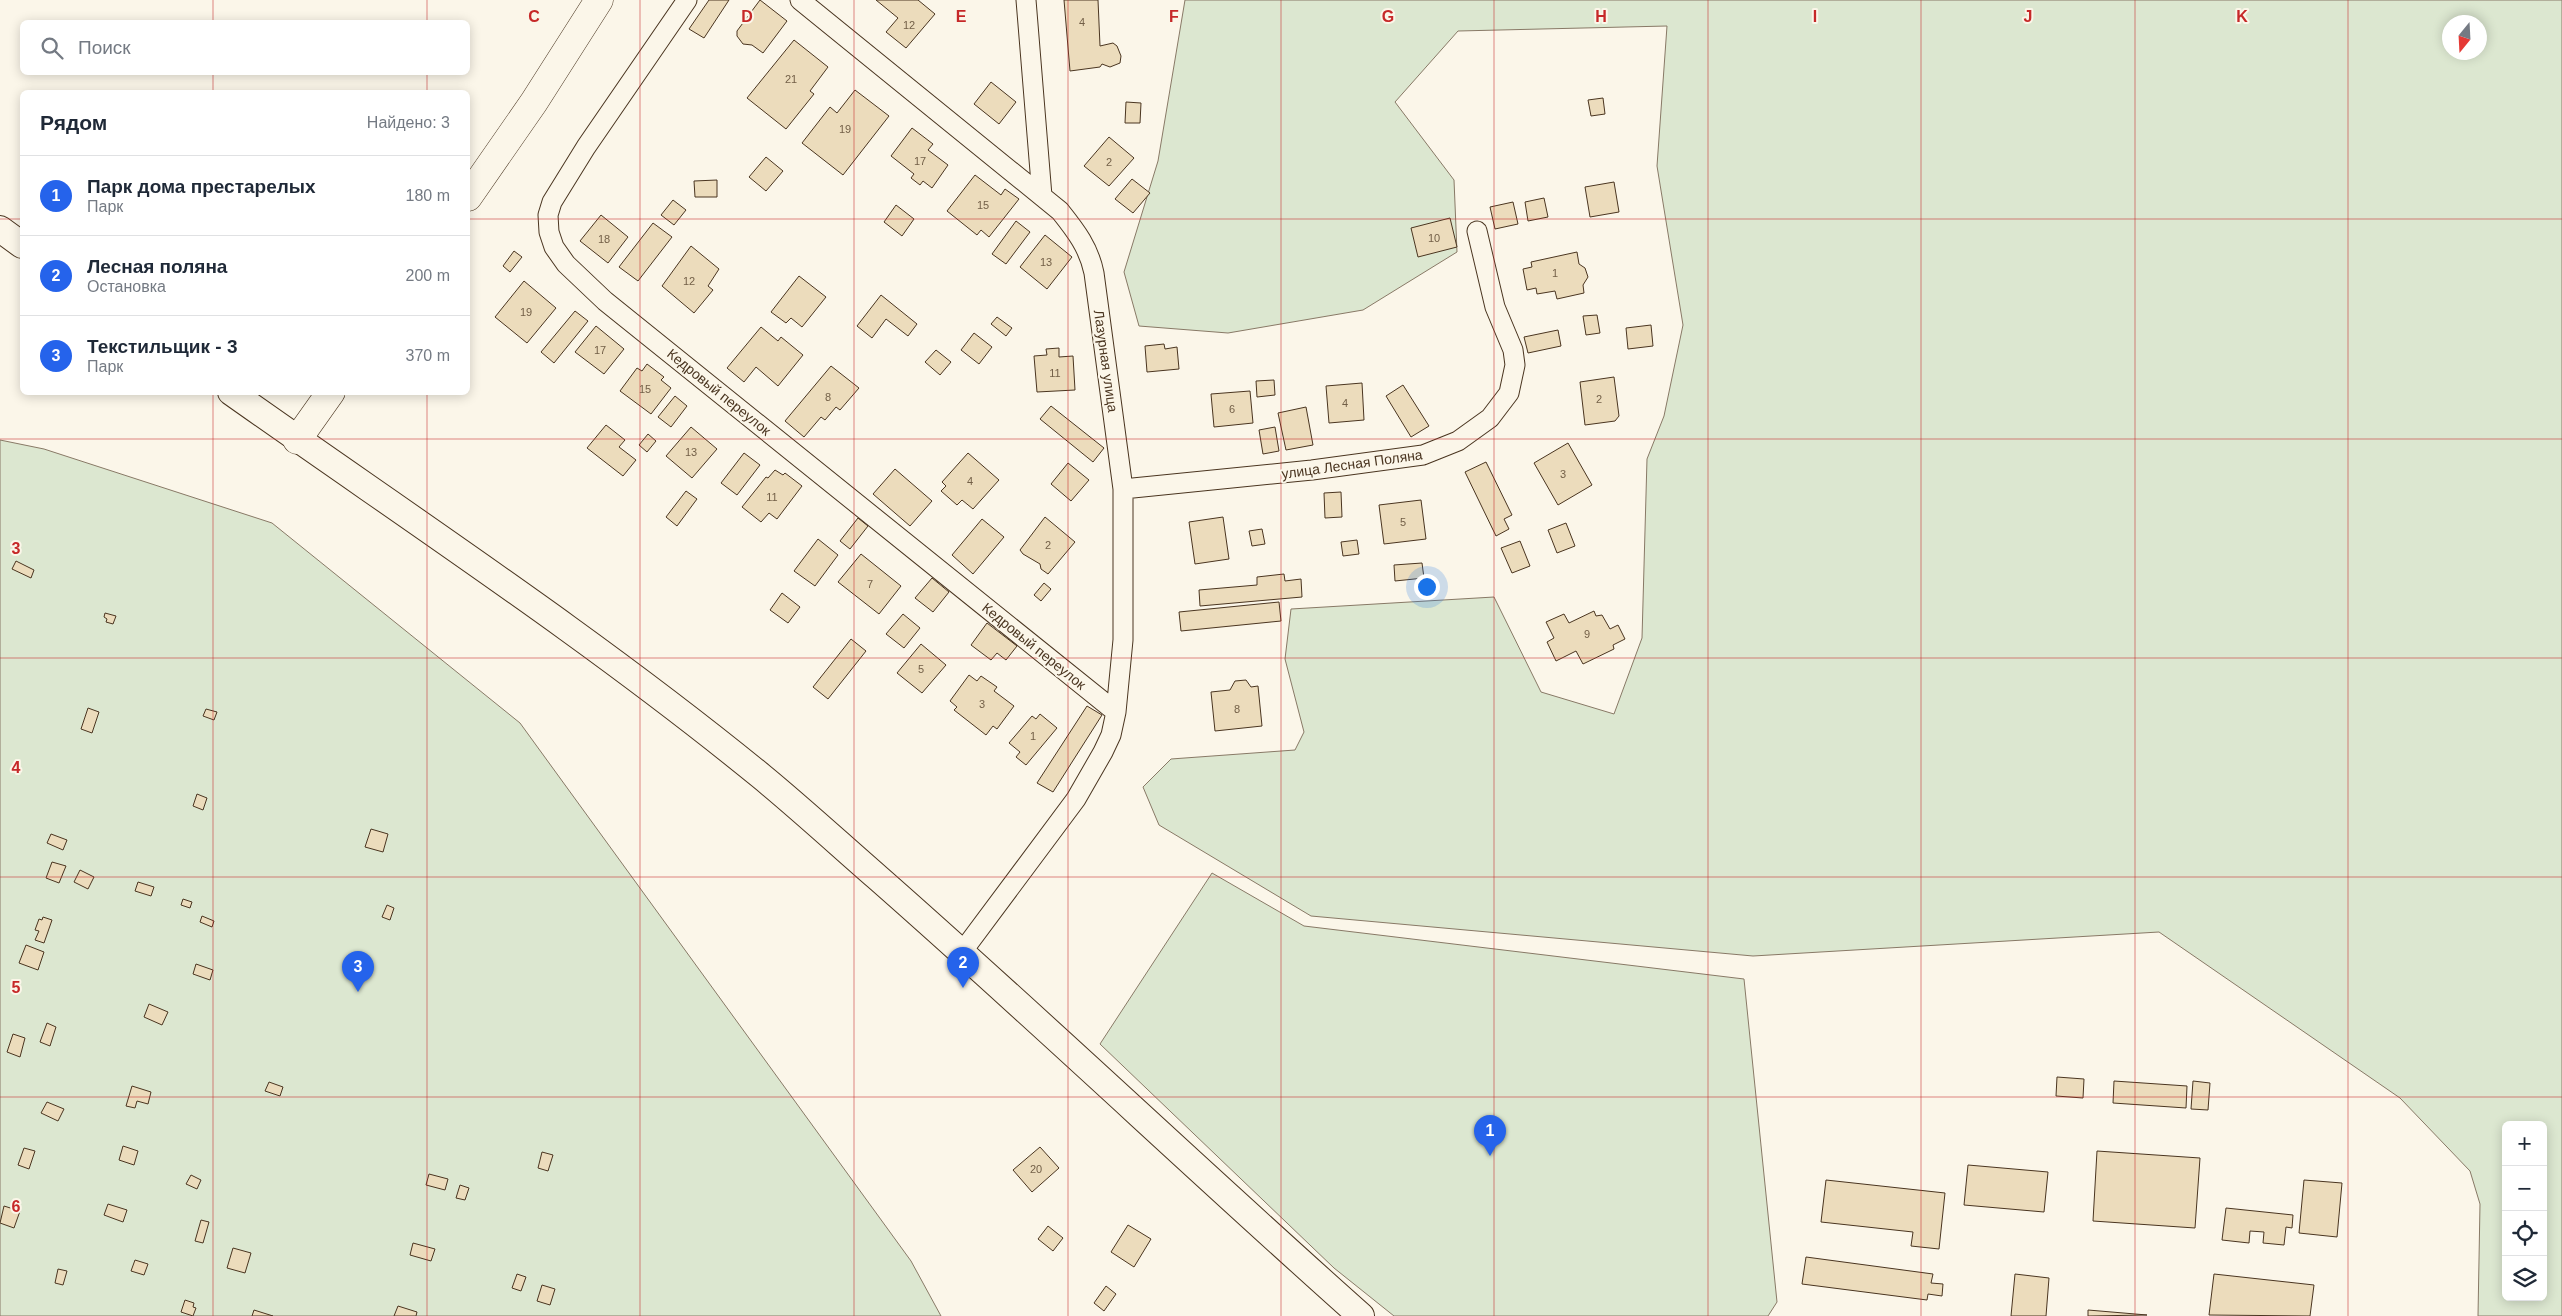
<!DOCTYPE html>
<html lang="ru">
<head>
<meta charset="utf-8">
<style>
	:root { --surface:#fff; --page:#f2f2f3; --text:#1f2937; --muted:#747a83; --line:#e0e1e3; --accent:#2563eb }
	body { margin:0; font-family:Helvetica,sans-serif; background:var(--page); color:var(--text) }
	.controls { position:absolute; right:15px; bottom:15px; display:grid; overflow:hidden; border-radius:8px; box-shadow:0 2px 12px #0003 }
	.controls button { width:45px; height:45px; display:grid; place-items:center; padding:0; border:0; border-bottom:1px solid var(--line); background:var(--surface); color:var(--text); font:25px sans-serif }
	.compass { position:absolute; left:2442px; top:15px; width:45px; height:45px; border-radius:50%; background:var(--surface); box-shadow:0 2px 12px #0003; rotate:198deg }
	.you { position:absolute; left:1426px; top:586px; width:18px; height:18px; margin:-12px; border:4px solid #fff; border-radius:50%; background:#1a73e8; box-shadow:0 0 0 8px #1a73e833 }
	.badge { display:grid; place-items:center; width:32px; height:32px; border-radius:50%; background:var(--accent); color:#fff; font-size:16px; font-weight:700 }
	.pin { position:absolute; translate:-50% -41px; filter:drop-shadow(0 1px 2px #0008) }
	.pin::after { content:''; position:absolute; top:26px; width:18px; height:15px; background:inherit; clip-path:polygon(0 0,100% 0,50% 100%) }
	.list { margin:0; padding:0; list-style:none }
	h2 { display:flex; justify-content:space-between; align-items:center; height:65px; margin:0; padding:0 20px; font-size:21px }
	h2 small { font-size:16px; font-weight:400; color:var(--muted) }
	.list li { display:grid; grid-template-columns:32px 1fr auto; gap:15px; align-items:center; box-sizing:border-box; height:80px; padding:0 20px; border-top:1px solid var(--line) }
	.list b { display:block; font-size:19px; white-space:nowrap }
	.list p { margin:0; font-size:16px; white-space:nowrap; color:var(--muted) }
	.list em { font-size:16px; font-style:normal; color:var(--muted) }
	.icon { flex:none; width:28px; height:28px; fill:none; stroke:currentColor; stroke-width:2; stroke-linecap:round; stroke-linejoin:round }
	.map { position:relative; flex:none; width:2562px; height:1316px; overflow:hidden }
	.search { position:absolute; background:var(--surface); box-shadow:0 2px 12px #0003; left:20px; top:20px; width:450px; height:55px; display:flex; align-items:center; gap:12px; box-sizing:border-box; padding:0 18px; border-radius:8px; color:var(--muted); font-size:19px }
	.panel { position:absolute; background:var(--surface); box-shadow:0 2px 12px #0003; left:20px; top:90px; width:450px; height:305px; border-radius:8px }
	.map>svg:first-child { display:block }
	.green { fill:#dce7d0; stroke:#887966; fill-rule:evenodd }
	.building { fill:#ecdcbc; stroke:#4a3520 }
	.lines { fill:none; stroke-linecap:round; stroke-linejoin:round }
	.minor-casing { stroke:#4a3520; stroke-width:21 }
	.secondary-casing { stroke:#4a3520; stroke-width:28 }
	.trunk-casing { stroke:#4a3520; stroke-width:29 }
	.minor { stroke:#fbf6e9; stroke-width:19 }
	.secondary { stroke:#fbf6e9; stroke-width:26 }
	.trunk { stroke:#fbf6e9; stroke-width:28 }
	.grid { fill:none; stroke:#c62828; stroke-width:1; stroke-opacity:0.55 }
	.labels { text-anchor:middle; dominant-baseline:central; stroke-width:4; stroke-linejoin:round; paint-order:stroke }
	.number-label { font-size:11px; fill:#725f47 }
	.street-label { font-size:14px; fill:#4a3520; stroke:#fbf6e9 }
	.grid-label { font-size:16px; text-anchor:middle; font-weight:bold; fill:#c62828; stroke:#fbf6e9; stroke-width:4; stroke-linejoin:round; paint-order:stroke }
</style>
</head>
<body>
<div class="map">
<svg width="2562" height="1316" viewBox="0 0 2562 1316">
	<rect width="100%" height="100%" fill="#fbf6e9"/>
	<!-- green -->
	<path class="green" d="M 1185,0 L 2562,0 L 2562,1316 L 2478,1316 L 2480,1204 L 2470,1171 L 2400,1098 L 2159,932 L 1753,956 L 1311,916 L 1159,825 L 1143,787 L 1171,759 L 1295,750 L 1304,732 L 1285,659 L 1291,609 L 1494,597 L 1541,692 L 1614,714 L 1642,638 L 1647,459 L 1664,416 L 1683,325 L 1657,166 L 1667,26 L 1458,31 L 1395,102 L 1454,180 L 1457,252 L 1363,310 L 1228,333 L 1139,326 L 1124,272 L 1158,161 ZM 2450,22 L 2480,22 L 2480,52 L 2450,52 ZM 2506,1125 L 2543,1125 L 2543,1297 L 2506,1297 Z
		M 0,440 L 44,449 L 272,523 L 520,723 L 911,1261 L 941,1316 L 0,1316 Z
		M 1212,873 L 1304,926 L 1744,979 L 1777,1302 L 1768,1316 L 1394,1316 L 1334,1268 L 1100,1044 Z"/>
	<!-- building -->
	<path class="building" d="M 709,0 L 729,0 L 704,38 L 689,29 Z
		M 760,0 L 787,21 L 763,53 L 752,45 L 743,44 L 737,36 L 737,31 Z
		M 876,0 L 918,0 L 935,14 L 906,48 L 886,32 L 898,18 Z
		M 1064,0 L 1098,0 L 1100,46 L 1113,43 L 1117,46 L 1121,56 L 1120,63 L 1110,67 L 1102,64 L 1100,67 L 1070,71 Z
		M 794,40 L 828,67 L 810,91 L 814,94 L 786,129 L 747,98 Z
		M 991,82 L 1016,102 L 999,124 L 974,104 Z
		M 855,90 L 889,116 L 843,175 L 802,143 L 830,107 L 837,113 Z
		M 1603,98 L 1605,114 L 1591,116 L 1588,100 Z
		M 1126,102 L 1141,103 L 1140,123 L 1125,123 Z
		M 912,128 L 933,144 L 928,150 L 948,165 L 932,188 L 923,181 L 920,185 L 911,178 L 914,174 L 891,156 Z
		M 1109,137 L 1134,158 L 1109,186 L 1084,166 Z
		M 766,157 L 783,171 L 766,191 L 749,177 Z
		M 975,175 L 1001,195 L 1005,189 L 1019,199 L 989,237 L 981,230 L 977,235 L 947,211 Z
		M 1132,179 L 1150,193 L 1133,213 L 1115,199 Z
		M 717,180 L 717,197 L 695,197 L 694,181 Z
		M 1614,182 L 1619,212 L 1590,217 L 1585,187 Z
		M 1544,198 L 1548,217 L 1528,221 L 1525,202 Z
		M 673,200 L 686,210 L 674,225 L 661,215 Z
		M 1513,202 L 1518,224 L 1495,229 L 1490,207 Z
		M 896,205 L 914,219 L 902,236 L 884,222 Z
		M 601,215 L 628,237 L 608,263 L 580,241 Z
		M 1450,218 L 1457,247 L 1418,257 L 1411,228 Z
		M 1016,221 L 1030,232 L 1006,264 L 992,254 Z
		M 653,223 L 672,237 L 638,281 L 619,267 Z
		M 1045,235 L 1072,257 L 1047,289 L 1020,267 Z
		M 691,246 L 719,269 L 708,286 L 713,290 L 694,313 L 662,286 Z
		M 514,251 L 522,257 L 510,272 L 503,266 Z
		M 1577,252 L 1579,264 L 1585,268 L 1588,277 L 1583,285 L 1584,293 L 1557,299 L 1555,291 L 1537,294 L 1536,288 L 1527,290 L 1523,269 L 1532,267 L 1531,262 Z
		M 799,276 L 826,297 L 802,327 L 791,318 L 786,323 L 771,312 Z
		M 524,281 L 556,308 L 527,343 L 495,317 Z
		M 881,295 L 917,324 L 908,336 L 886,319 L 872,338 L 857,326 Z
		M 575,311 L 588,321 L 554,363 L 541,352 Z
		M 1597,315 L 1600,333 L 1586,335 L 1583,316 Z
		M 997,317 L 1012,328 L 1006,336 L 991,324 Z
		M 1651,325 L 1653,346 L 1628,349 L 1626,328 Z
		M 596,326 L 624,349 L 604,374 L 575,352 Z
		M 761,327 L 778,341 L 781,337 L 803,355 L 778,386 L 756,367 L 744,382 L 727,368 Z
		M 1558,330 L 1561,346 L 1528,353 L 1524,337 Z
		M 974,333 L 992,347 L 979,364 L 961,350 Z
		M 1164,344 L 1165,349 L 1177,347 L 1179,369 L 1147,372 L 1145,346 Z
		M 1059,348 L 1059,357 L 1073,356 L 1075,390 L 1037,392 L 1034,356 L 1047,355 L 1046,349 Z
		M 936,350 L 951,362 L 940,375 L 925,362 Z
		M 647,364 L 664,377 L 661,380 L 671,388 L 651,414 L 620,391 L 637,368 L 642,371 Z
		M 831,366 L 859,388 L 840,410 L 836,407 L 825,420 L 821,417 L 804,437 L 785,421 Z
		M 1614,377 L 1619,416 L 1615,421 L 1585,425 L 1580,382 Z
		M 1274,380 L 1275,395 L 1257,397 L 1256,381 Z
		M 1362,383 L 1364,420 L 1329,423 L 1326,386 Z
		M 1403,385 L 1429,426 L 1411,437 L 1386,396 Z
		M 1250,391 L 1253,423 L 1214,427 L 1211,394 Z
		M 675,396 L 687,406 L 671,427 L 658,417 Z
		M 1051,406 L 1104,448 L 1093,462 L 1040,419 Z
		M 1306,407 L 1313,445 L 1286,450 L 1278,413 Z
		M 606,425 L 625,440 L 619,447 L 636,460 L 623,476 L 587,448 Z
		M 691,427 L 717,449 L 692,478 L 666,456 Z
		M 1275,427 L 1279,451 L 1263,454 L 1259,430 Z
		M 648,434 L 656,441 L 647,452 L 639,445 Z
		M 1568,443 L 1592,485 L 1558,505 L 1534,463 Z
		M 744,453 L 760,465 L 737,495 L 721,483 Z
		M 968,453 L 999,480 L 973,509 L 962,500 L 957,505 L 941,491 L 946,486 L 942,482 Z
		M 1486,462 L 1512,515 L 1504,519 L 1509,529 L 1496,536 L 1465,472 Z
		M 1068,463 L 1089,480 L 1071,501 L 1051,484 Z
		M 895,469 L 932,501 L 910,526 L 873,494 Z
		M 775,470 L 783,475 L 785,473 L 802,486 L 777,519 L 769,513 L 761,522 L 742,507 L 766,477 L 768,478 Z
		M 686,491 L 697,499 L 677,526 L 666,517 Z
		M 1341,492 L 1342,517 L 1325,518 L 1324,493 Z
		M 1421,500 L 1426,539 L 1384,544 L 1379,505 Z
		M 1045,517 L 1075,542 L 1048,574 L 1041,569 L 1040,564 L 1023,554 L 1020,550 Z
		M 1223,517 L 1229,559 L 1195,564 L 1189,522 Z
		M 858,518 L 868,526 L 850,549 L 840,541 Z
		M 982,519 L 1004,537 L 973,574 L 952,555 Z
		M 1566,523 L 1575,546 L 1557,553 L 1548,530 Z
		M 1262,529 L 1265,544 L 1252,546 L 1249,531 Z
		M 818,539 L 838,555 L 815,586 L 794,571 Z
		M 1357,540 L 1359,554 L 1343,556 L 1341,542 Z
		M 1520,541 L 1530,566 L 1512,573 L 1501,548 Z
		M 861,554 L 901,586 L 879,614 L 838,582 Z
		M 16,561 L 34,570 L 31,578 L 12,569 Z
		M 1422,563 L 1424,578 L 1395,581 L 1394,565 Z
		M 1284,574 L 1285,581 L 1301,579 L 1302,597 L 1200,606 L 1199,590 L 1257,585 L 1257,577 Z
		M 932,578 L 949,592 L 933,612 L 915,598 Z
		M 1044,583 L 1051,589 L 1041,601 L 1034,595 Z
		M 782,593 L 800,607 L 788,623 L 770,610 Z
		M 1279,602 L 1281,621 L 1181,631 L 1179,612 Z
		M 1594,611 L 1596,616 L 1602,615 L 1610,629 L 1618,625 L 1625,639 L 1613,645 L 1614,649 L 1583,664 L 1576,651 L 1556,661 L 1547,642 L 1554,638 L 1546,622 L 1564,614 L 1569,623 Z
		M 105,613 L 116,616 L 113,624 L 106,622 L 107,619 L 104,617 Z
		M 903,614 L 920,628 L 904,648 L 886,634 Z
		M 987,623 L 1017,646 L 1006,660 L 997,653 L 991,660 L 971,645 Z
		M 851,639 L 866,651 L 828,699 L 813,687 Z
		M 921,644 L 946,665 L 922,693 L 897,673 Z
		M 969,675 L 977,681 L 981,676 L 997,687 L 994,691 L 1014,706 L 997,729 L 993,726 L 986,735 L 954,710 L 957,707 L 950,701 Z
		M 1246,680 L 1251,687 L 1258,686 L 1262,726 L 1215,731 L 1211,692 L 1230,690 L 1235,681 Z
		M 1087,706 L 1102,715 L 1053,792 L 1037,783 Z
		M 88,708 L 99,712 L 92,733 L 81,729 Z
		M 206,709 L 217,712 L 214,720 L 203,716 Z
		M 1040,714 L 1057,728 L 1026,765 L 1016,757 L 1020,752 L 1009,743 L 1032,716 L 1036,719 Z
		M 197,794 L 207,798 L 203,810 L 193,806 Z
		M 371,829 L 388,834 L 383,852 L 365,847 Z
		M 51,834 L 67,840 L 63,850 L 47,843 Z
		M 52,862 L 66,866 L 59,883 L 46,878 Z
		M 80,870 L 94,877 L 88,889 L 74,882 Z
		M 138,882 L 154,887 L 151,896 L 135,891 Z
		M 183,899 L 192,902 L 190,908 L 181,905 Z
		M 387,905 L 394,908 L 390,920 L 382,917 Z
		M 202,916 L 214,921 L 212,927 L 200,922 Z
		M 43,917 L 52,920 L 44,943 L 35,940 L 39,931 L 35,930 L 39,919 L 42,920 Z
		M 26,945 L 44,952 L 38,970 L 19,963 Z
		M 196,964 L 213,970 L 210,980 L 193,974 Z
		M 149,1004 L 168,1012 L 162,1025 L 144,1017 Z
		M 47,1023 L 56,1027 L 50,1046 L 40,1042 Z
		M 13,1034 L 25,1038 L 20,1057 L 7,1052 Z
		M 2057,1077 L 2084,1079 L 2083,1098 L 2056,1096 Z
		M 2114,1081 L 2187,1086 L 2186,1108 L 2113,1103 Z
		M 2193,1081 L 2210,1083 L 2208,1110 L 2191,1109 Z
		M 269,1082 L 283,1087 L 280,1096 L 265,1091 Z
		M 132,1086 L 151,1092 L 148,1104 L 137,1101 L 135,1108 L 126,1106 Z
		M 47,1102 L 64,1109 L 58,1121 L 41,1113 Z
		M 123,1146 L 138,1151 L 134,1165 L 119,1160 Z
		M 1040,1147 L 1059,1168 L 1032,1192 L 1013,1170 Z
		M 24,1148 L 35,1151 L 29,1169 L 18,1165 Z
		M 2097,1151 L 2200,1158 L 2195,1228 L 2093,1221 Z
		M 542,1152 L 553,1155 L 548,1171 L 538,1168 Z
		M 1968,1165 L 2048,1172 L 2044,1212 L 1964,1205 Z
		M 429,1174 L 448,1179 L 445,1190 L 426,1185 Z
		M 191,1175 L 201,1180 L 197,1189 L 186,1184 Z
		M 1826,1180 L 1945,1193 L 1939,1249 L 1911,1246 L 1913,1232 L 1821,1222 Z
		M 2304,1180 L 2342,1183 L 2337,1237 L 2299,1233 Z
		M 460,1185 L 469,1188 L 465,1200 L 456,1198 Z
		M 108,1204 L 127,1210 L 123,1222 L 104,1215 Z
		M 4,1206 L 20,1211 L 14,1228 L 0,1223 Z
		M 2226,1208 L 2293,1215 L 2292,1228 L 2286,1227 L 2284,1245 L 2263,1243 L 2264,1232 L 2250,1231 L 2249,1243 L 2222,1240 Z
		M 201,1220 L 209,1222 L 203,1243 L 195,1241 Z
		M 1128,1225 L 1151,1239 L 1134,1267 L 1111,1252 Z
		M 1048,1226 L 1063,1238 L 1053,1251 L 1038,1239 Z
		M 413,1243 L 435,1249 L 431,1261 L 410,1255 Z
		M 233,1248 L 251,1253 L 245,1273 L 227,1268 Z
		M 1806,1257 L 1933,1274 L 1931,1283 L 1943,1284 L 1942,1296 L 1928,1294 L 1927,1300 L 1802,1284 Z
		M 135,1260 L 148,1264 L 144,1275 L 131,1271 Z
		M 58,1269 L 67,1271 L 63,1285 L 55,1283 Z
		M 517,1274 L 526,1277 L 521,1291 L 512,1288 Z
		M 2015,1274 L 2049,1278 L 2046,1316 L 2011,1316 Z
		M 2214,1274 L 2314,1285 L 2310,1316 L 2209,1315 Z
		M 542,1285 L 555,1289 L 550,1305 L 537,1301 Z
		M 1106,1286 L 1116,1294 L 1104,1311 L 1094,1303 Z
		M 185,1300 L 194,1303 L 193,1307 L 196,1308 L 193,1316 L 181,1312 Z
		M 398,1306 L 417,1312 L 416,1316 L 394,1316 Z
		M 254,1310 L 273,1316 L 252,1316 Z
		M 2088,1310 L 2147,1315 L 2088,1316 Z"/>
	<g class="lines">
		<defs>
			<path id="minor" d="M 687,0 L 586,147 L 552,202 L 548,215 L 549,232 L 554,247 L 566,264 L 605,301 L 1116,712
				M 800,0 L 1060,211 C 1076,231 1089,248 1094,273 L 1123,489 L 1123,640 L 1116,712 L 1111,735 L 1103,752 L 1076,799 L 962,952
				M 1026,0 L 1042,196
				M 1123,489 L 1312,470 L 1423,455 L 1458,441 L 1490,418 L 1509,393 L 1515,365 L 1513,350 L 1495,307 L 1477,231"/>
			<path id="secondary" d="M 0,229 L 22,245
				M 231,392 C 409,518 592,638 761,776 C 800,808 838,843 877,877 C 1041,1021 1198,1171 1361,1316"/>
			<path id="trunk" d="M 468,197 L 534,102 L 599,0
				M 297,440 L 331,392"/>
		</defs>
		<!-- minor casing -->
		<use href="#minor" class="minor-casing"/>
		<!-- secondary casing -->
		<use href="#secondary" class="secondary-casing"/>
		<!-- trunk casing -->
		<use href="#trunk" class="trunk-casing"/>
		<!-- minor -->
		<use href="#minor" class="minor"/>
		<!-- secondary -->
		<use href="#secondary" class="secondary"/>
		<!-- trunk -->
		<use href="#trunk" class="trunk"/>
	</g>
	<!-- grid -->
	<path class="grid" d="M 213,0 L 213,22M 427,0 L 427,22M 640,0 L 640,1316M 854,0 L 854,1316M 1068,0 L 1068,1316M 1281,0 L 1281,1316M 1494,0 L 1494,1316M 1708,0 L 1708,1316M 1921,0 L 1921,1316M 2135,0 L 2135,1316M 2348,0 L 2348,1316M 213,72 L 213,92M 427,72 L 427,92M 0,219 L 22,219M 468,219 L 2562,219M 213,392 L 213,1316M 427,392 L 427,1316M 0,439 L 2562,439M 0,658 L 2562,658M 0,877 L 2562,877M 0,1097 L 2562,1097"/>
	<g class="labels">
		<!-- number labels -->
		<g class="number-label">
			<text x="1082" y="22">4</text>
			<text x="909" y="25">12</text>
			<text x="791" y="79">21</text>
			<text x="845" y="129">19</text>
			<text x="920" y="161">17</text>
			<text x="1109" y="162">2</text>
			<text x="983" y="205">15</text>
			<text x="1434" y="238">10</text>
			<text x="604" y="239">18</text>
			<text x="1046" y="262">13</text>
			<text x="1555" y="273">1</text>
			<text x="689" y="281">12</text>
			<text x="526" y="312">19</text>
			<text x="600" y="350">17</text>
			<text x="1055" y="373">11</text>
			<text x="645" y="389">15</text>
			<text x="828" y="397">8</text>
			<text x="1599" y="399">2</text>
			<text x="1345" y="403">4</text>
			<text x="1232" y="409">6</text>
			<text x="691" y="452">13</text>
			<text x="1563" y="474">3</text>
			<text x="970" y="481">4</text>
			<text x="772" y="497">11</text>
			<text x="1403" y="522">5</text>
			<text x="1048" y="545">2</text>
			<text x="870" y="584">7</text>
			<text x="1587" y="634">9</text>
			<text x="921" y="669">5</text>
			<text x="982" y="704">3</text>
			<text x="1237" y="709">8</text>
			<text x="1033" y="736">1</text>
			<text x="1036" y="1169">20</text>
		</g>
		<!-- street labels -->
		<g class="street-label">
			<text transform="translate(1106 361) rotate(82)">Лазурная улица</text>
			<text transform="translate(719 392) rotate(39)">Кедровый переулок</text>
			<text transform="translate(1352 464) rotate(-8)">улица Лесная Поляна</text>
			<text transform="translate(1034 646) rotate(39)">Кедровый переулок</text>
		</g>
	</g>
	<g class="grid-label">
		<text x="534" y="22">C</text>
		<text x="747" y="22">D</text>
		<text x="961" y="22">E</text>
		<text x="1174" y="22">F</text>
		<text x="1388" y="22">G</text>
		<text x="1601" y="22">H</text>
		<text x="1815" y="22">I</text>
		<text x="2028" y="22">J</text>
		<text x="2242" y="22">K</text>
		<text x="16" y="554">3</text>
		<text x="16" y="773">4</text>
		<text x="16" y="993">5</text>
		<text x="16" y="1212">6</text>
	</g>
</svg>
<div class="controls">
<button>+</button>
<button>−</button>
<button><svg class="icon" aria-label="locate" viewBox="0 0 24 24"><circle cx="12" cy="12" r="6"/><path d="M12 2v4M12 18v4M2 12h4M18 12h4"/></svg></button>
<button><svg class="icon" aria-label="layers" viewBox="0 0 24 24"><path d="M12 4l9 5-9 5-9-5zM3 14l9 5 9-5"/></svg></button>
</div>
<svg class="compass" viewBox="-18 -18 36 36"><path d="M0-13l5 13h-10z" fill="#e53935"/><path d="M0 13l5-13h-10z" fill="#747a83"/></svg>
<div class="you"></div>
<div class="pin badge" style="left:1490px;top:1156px">1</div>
<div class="pin badge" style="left:963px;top:988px">2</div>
<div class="pin badge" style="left:358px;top:992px">3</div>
<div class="search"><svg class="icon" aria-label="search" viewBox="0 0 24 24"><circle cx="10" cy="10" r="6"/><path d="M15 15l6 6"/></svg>Поиск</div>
<section class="panel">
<h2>Рядом<small>Найдено: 3</small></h2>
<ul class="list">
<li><span class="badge">1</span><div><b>Парк дома престарелых</b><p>Парк</p></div><em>180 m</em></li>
<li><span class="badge">2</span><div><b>Лесная поляна</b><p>Остановка</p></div><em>200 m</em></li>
<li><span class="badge">3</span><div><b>Текстильщик - 3</b><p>Парк</p></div><em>370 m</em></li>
</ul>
</section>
</div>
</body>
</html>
